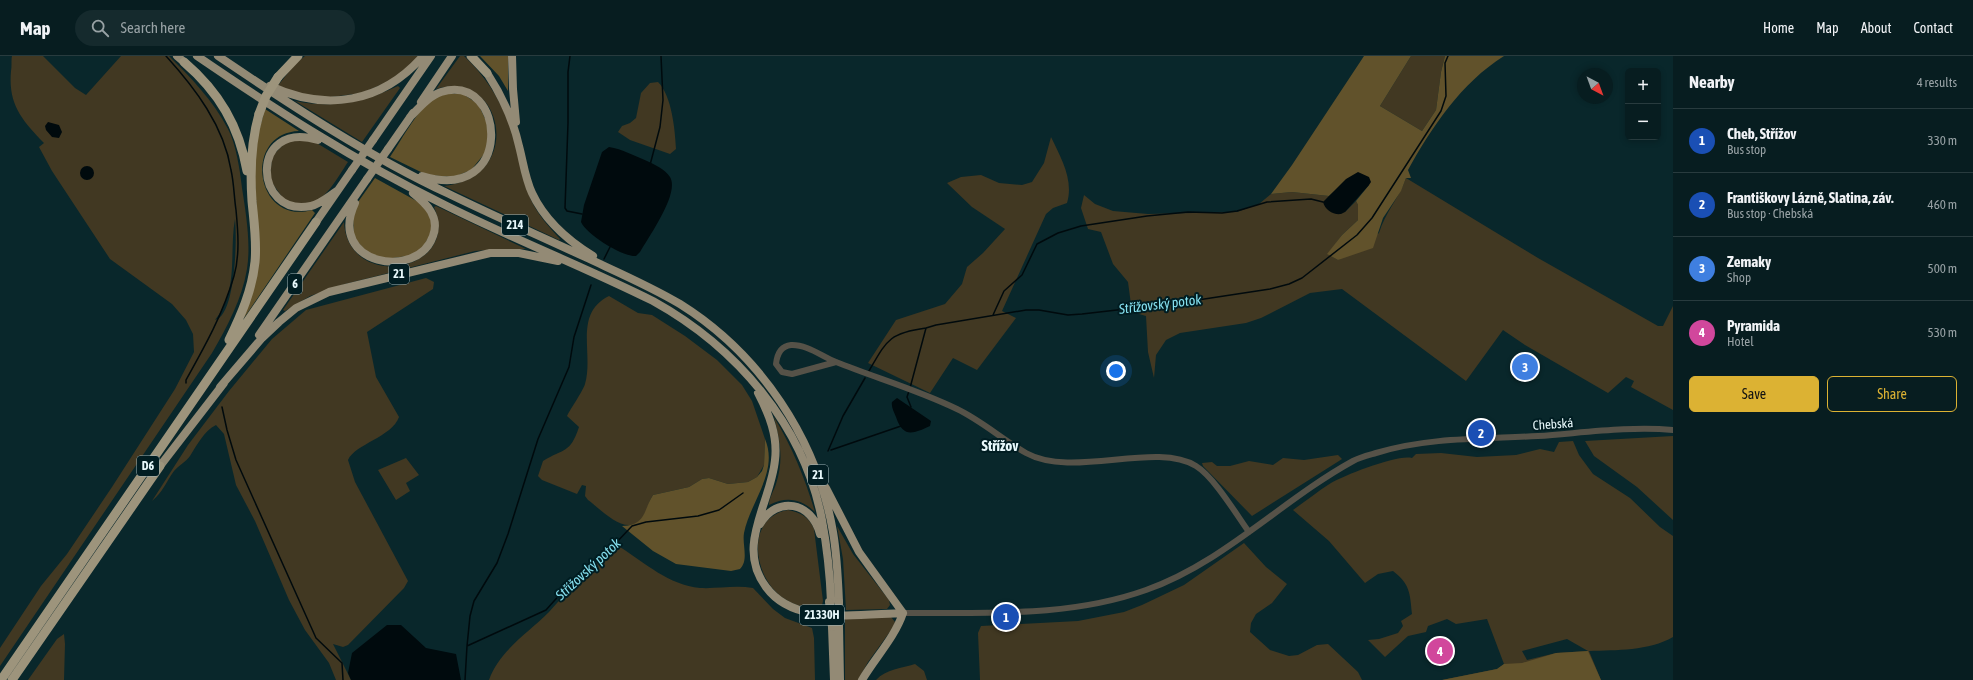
<!DOCTYPE html>
<html lang="en">
<head>
<meta charset="utf-8">
<style>
	:root { --surface:#071d20; --page:#152a2d; --text:#f1f3f6; --muted:#98a2a5; --line:#283b3e; --accent:#dcb233 }
	body { margin:0; font-family:"Asap Condensed",sans-serif; background:var(--page); color:var(--text) }
	.controls { position:absolute; right:12px; top:12px; display:grid; overflow:hidden; border-radius:6px; box-shadow:0 2px 6px #0003 }
	.controls button { width:36px; height:36px; display:grid; place-items:center; padding:0; border:0; border-bottom:1px solid var(--line); background:var(--surface); color:var(--text); font:20px sans-serif }
	.compass { position:absolute; left:1577px; top:12px; width:36px; height:36px; border-radius:50%; background:var(--surface); box-shadow:0 2px 6px #0003; rotate:139deg }
	.you { position:absolute; left:1116px; top:315px; width:14px; height:14px; margin:-10px; border:3px solid #fff; border-radius:50%; background:#1a73e8; box-shadow:0 0 0 6px #1a73e833 }
	.badge { display:grid; place-items:center; width:26px; height:26px; border-radius:50%; background:var(--accent); color:#fff; font-size:13px; font-weight:700 }
	.pin { position:absolute; translate:-50% -50%; border:2px solid #fff; box-shadow:0 1px 4px #0006 }
	.list { margin:0; padding:0; list-style:none }
	h2 { display:flex; justify-content:space-between; align-items:center; height:52px; margin:0; padding:0 16px; font-size:17px }
	h2 small { font-size:13px; font-weight:400; color:var(--muted) }
	.list li { display:grid; grid-template-columns:26px 1fr auto; gap:12px; align-items:center; box-sizing:border-box; height:64px; padding:0 16px; border-top:1px solid var(--line) }
	.list b { display:block; font-size:15px; white-space:nowrap }
	.list p { margin:0; font-size:13px; white-space:nowrap; color:var(--muted) }
	.list em { font-size:13px; font-style:normal; color:var(--muted) }
	.actions { display:flex; gap:8px; padding:12px 16px }
	.actions a { flex:1; padding:9px 0; border:1px solid var(--accent); border-radius:6px; text-align:center; font-size:14px; color:var(--accent) }
	.actions .main { background:var(--accent); color:#111 }
	.icon { flex:none; width:22px; height:22px; fill:none; stroke:currentColor; stroke-width:2; stroke-linecap:round; stroke-linejoin:round }
	.map { position:relative; flex:none; width:1673px; height:624px; overflow:hidden }
	header { display:flex; align-items:center; gap:24px; box-sizing:border-box; height:56px; padding:0 20px; background:var(--surface); border-bottom:1px solid var(--line) }
	header strong { font-size:19px }
	nav { display:flex; gap:22px; margin-inline-start:auto; font-size:14px }
	.search { width:280px; height:36px; background:var(--page); display:flex; align-items:center; gap:10px; box-sizing:border-box; padding:0 14px; border-radius:22px; color:var(--muted); font-size:15px }
	main { display:flex }
	aside { flex:1; background:var(--surface) }
	.map>svg:first-child { display:block }
	.green { fill:#413822; fill-rule:evenodd }
	.forest { fill:#61522b }
	.water { fill:#000a0d }
	.lines { fill:none; stroke-linecap:round; stroke-linejoin:round }
	.stream { stroke:#000a0d; stroke-width:1.5 }
	.tertiary { stroke:#565248; stroke-width:6 }
	.trunk { stroke:#938a75; stroke-width:8 }
	.motorway { stroke:#9d947c; stroke-width:9 }
	.trunk-bridge { stroke:#938a75; stroke-width:8 }
	.motorway-bridge { stroke:#9d947c; stroke-width:9 }
	.labels { text-anchor:middle; dominant-baseline:central; stroke-width:4; stroke-linejoin:round; paint-order:stroke }
	.shield { fill:#011d22; stroke:#a2b6ba; stroke-width:1 }
	.shield-label { font-size:12px; font-weight:bold; fill:#e7f8fb }
	.street-label { font-size:13px; fill:#e7f8fb; stroke:#011d22 }
	.water-label { font-size:14px; font-style:italic; fill:#85e0ef; stroke:#011d22 }
	.quarter-label { font-size:15px; font-weight:bold; fill:#e7f8fb; stroke:#011d22 }
</style>
</head>
<body>
<header>
<strong>Map</strong>
<div class="search"><svg class="icon" aria-label="search" viewBox="0 0 24 24"><circle cx="10" cy="10" r="6"/><path d="M15 15l6 6"/></svg>Search here</div>
<nav><a>Home</a><a>Map</a><a>About</a><a>Contact</a></nav>
</header>
<main>
<div class="map">
<svg width="1673" height="624" viewBox="0 0 1673 624">
	<rect width="100%" height="100%" fill="#09272b"/>
	<!-- green -->
	<path class="green" d="M 12,0 L 43,0 L 75,32 L 86,39 L 121,0 L 169,0 C 191,22 213,44 228,73 C 236,88 240,114 242,132 C 246,158 251,187 247,213 C 242,243 227,271 212,297 L 0,610 L 0,592 L 41,530 L 67,498 L 112,431 L 175,333 L 194,296 L 193,278 L 186,264 L 172,248 L 110,203 L 52,115 L 39,91 L 44,87 C 22,64 8,49 11,15 C 12,10 11,4 12,0 ZM 235,163 C 237,181 236,259 215,264 C 239,235 229,196 235,163 Z
		M 305,0 L 420,0 L 394,23 L 362,37 L 323,42 L 276,32 L 295,8 Z
		M 460,0 L 464,0 C 484,19 499,41 509,68 C 519,92 520,120 531,144 C 538,159 549,171 560,183 L 559,184 L 444,130 C 526,121 503,12 436,33 Z
		M 1411,0 L 1445,0 L 1441,16 L 1436,54 L 1422,75 L 1380,50 Z
		M 658,26 C 672,40 675,74 676,93 L 670,98 L 630,84 L 618,76 L 622,70 L 630,67 L 636,62 L 641,37 L 650,27 Z
		M 398,30 L 400,32 L 362,86 L 295,45 C 333,53 364,46 398,30 Z
		M 1051,81 C 1061,102 1074,124 1067,147 L 1053,152 L 1046,158 L 1002,255 L 1016,262 L 977,314 L 953,302 L 930,337 L 868,307 L 896,264 L 945,248 L 962,228 L 967,211 L 983,197 L 1005,173 L 972,151 L 947,127 L 961,121 L 981,119 L 999,127 L 1022,129 L 1032,126 L 1044,107 Z
		M 310,83 L 348,106 C 337,122 325,148 303,149 C 298,150 290,146 285,145 L 270,124 L 272,100 L 288,84 Z
		M 1406,122 L 1538,202 L 1658,270 L 1663,270 L 1673,250 L 1673,354 L 1631,331 L 1634,325 L 1626,321 L 1608,337 L 1525,289 L 1503,274 L 1466,325 L 1342,233 L 1310,237 L 1261,262 L 1246,267 L 1180,277 L 1166,284 L 1156,299 L 1154,322 L 1148,296 L 1146,260 L 1132,256 L 1128,226 L 1113,208 L 1101,176 L 1088,173 L 1081,152 L 1084,139 L 1095,148 L 1113,155 L 1148,158 L 1237,156 L 1259,148 L 1271,138 L 1292,136 L 1329,140 L 1324,146 C 1327,157 1335,156 1345,156 L 1356,145 L 1358,149 L 1358,164 L 1342,179 L 1328,198 L 1338,204 L 1379,177 C 1385,157 1399,142 1406,122 Z
		M 436,150 L 526,193 L 498,193 L 475,195 L 345,228 L 310,240 L 285,255 L 283,254 L 344,166 C 348,237 462,216 434,151 Z
		M 426,222 L 434,226 L 433,233 L 367,276 L 376,321 L 399,361 C 392,381 355,388 348,404 L 355,426 L 408,525 L 404,532 L 348,589 L 343,591 L 333,588 L 351,624 L 336,624 L 329,607 L 305,574 L 289,544 L 255,465 L 236,429 L 224,378 L 216,369 C 204,375 197,389 190,400 C 186,406 179,409 174,415 C 166,426 163,436 152,445 L 188,389 L 229,335 L 272,283 L 306,254 Z
		M 609,240 L 638,257 L 652,259 L 685,280 L 717,304 L 742,329 L 752,345 L 765,383 L 764,409 L 757,421 L 748,426 L 728,428 L 709,422 L 702,423 L 689,431 L 653,439 C 648,446 648,454 643,461 C 627,483 602,454 588,444 L 585,440 L 586,430 L 582,429 L 577,438 L 542,424 L 538,420 L 543,405 C 564,392 570,398 579,371 L 567,360 C 571,352 583,335 585,328 C 594,297 573,258 609,240 Z
		M 774,361 C 792,391 805,422 815,456 C 801,443 787,440 769,449 C 769,441 774,435 776,428 C 784,403 780,385 774,361 Z
		M 1673,380 L 1673,464 L 1637,431 L 1594,400 L 1585,385 Z
		M 1573,385 L 1579,399 L 1593,418 L 1630,442 L 1660,471 L 1673,480 L 1673,581 C 1649,595 1616,594 1589,595 L 1601,624 L 1442,624 L 1497,613 L 1504,608 L 1487,563 L 1456,568 L 1447,563 L 1428,570 L 1426,576 L 1408,580 L 1385,601 L 1368,584 L 1379,583 L 1398,577 L 1403,570 L 1401,565 L 1412,558 C 1410,537 1410,528 1393,515 L 1378,518 L 1365,527 L 1329,485 L 1293,454 C 1306,445 1318,435 1331,427 C 1345,419 1398,398 1412,402 L 1416,398 L 1441,397 L 1477,401 L 1516,399 L 1540,393 L 1554,396 L 1559,386 ZM 1567,583 L 1588,595 L 1556,597 L 1527,604 L 1522,595 Z
		M 1338,399 L 1342,403 L 1339,405 L 1252,460 L 1203,410 L 1202,407 L 1212,406 L 1217,410 L 1230,410 L 1249,405 L 1273,409 L 1283,402 L 1304,404 Z
		M 406,402 L 419,419 L 406,427 L 410,435 L 396,444 L 378,414 Z
		M 788,454 C 800,456 809,461 814,473 L 823,545 L 821,554 C 804,552 788,548 776,536 C 752,512 748,461 788,454 Z
		M 837,470 L 853,498 L 889,544 L 890,549 L 887,553 L 846,554 L 843,503 Z
		M 1244,487 L 1266,511 L 1287,528 L 1272,547 L 1256,558 L 1251,567 L 1250,576 L 1270,594 L 1289,600 L 1298,599 L 1317,589 L 1328,588 L 1358,616 L 1362,624 L 980,624 L 978,577 L 981,570 L 1078,565 L 1124,556 L 1142,549 L 1184,529 Z
		M 620,491 C 645,507 669,529 700,532 C 717,533 735,529 753,532 L 773,553 L 785,562 L 812,572 L 814,582 L 815,624 L 489,624 C 499,595 528,577 549,556 C 571,533 589,502 620,491 Z
		M 891,561 L 895,566 L 894,570 L 868,606 L 858,624 L 845,624 L 845,562 Z
		M 64,578 L 65,588 L 64,624 L 28,624 L 57,583 Z
		M 915,608 L 924,615 L 927,624 L 876,624 C 886,613 902,612 915,608 Z"/>
	<!-- forest -->
	<path class="forest" d="M 480,0 L 508,0 L 508,35 L 499,20 Z
		M 1364,0 L 1411,0 L 1380,50 L 1422,75 L 1436,54 L 1441,16 L 1445,0 L 1504,0 C 1461,27 1432,71 1408,114 L 1411,122 L 1406,122 L 1401,135 L 1383,162 L 1373,192 L 1338,204 L 1327,198 L 1342,179 L 1358,164 L 1358,149 L 1356,145 L 1369,129 L 1337,133 L 1329,140 L 1292,136 L 1271,138 L 1292,109 Z
		M 463,38 L 478,48 L 490,73 L 485,97 L 471,114 L 454,121 L 427,119 L 390,101 C 402,84 421,45 441,39 C 448,37 457,38 463,38 Z
		M 265,53 L 299,75 C 242,77 255,170 312,154 L 315,157 L 244,262 L 257,157 L 254,113 L 255,89 Z
		M 375,122 L 422,148 L 431,162 L 432,176 L 421,194 L 408,200 L 385,203 L 368,197 L 354,182 L 353,161 L 358,146 Z
		M 765,383 C 779,416 750,446 744,477 C 742,489 749,504 740,513 L 731,515 L 676,508 L 653,495 L 622,470 C 647,469 643,454 653,439 L 689,431 L 702,423 L 709,422 L 728,428 L 748,426 L 757,421 L 762,415 L 764,409 Z
		M 1588,595 L 1601,624 L 1442,624 L 1497,613 L 1504,608 L 1522,607 L 1556,597 Z"/>
	<!-- water -->
	<path class="water" d="M 48,66 L 59,69 L 62,76 L 59,82 L 52,81 L 46,74 L 45,70 Z
		M 609,91 C 622,93 635,100 647,105 C 655,109 665,113 670,121 C 680,137 649,180 640,196 L 636,200 C 622,201 586,178 581,166 L 584,149 L 602,96 Z
		M80 117a7 7 0 1 1 14 0a7 7 0 1 1-14 0Z
		M 1358,116 L 1369,121 L 1371,126 L 1369,129 L 1345,156 L 1341,158 C 1333,159 1325,154 1323,146 L 1346,123 Z
		M 897,342 L 931,365 L 930,370 C 913,378 903,382 896,361 C 894,356 891,351 892,346 Z
		M 387,569 L 401,569 L 426,592 L 456,598 L 461,624 L 351,624 L 348,617 L 352,597 Z"/>
	<g class="lines">
		<!-- stream -->
		<path class="stream" d="M 166,0 C 195,32 224,70 231,114 C 234,127 234,141 236,154 C 238,175 240,199 234,220 C 223,258 205,290 186,324 L 186,327
			M 570,0 L 568,16 L 568,67 L 565,152 L 567,155 L 582,158
			M 650,109 L 660,71 L 663,44 L 661,0
			M 604,203 L 611,189
			M 993,259 L 1004,235 L 1022,219 L 1037,188 L 1058,177 L 1081,170 L 1147,160 L 1188,156 L 1222,157 L 1237,155 L 1267,146 L 1311,143 L 1323,146
			M 869,315 C 887,284 889,277 926,272
			M 910,332 L 926,272 L 936,269 L 1026,254 L 1039,254 L 1068,259 L 1082,258 L 1178,247 L 1270,233 L 1289,228 L 1302,222 L 1357,179 L 1372,162 L 1441,55 L 1446,40 L 1445,7 L 1448,0
			M 909,335 L 907,341 L 911,351
			M 222,351 L 227,374 L 236,404 L 316,582 L 342,607 L 343,624
			M 831,394 L 901,370
			M 828,395 L 843,360 L 865,322
			M 467,590 L 470,560 L 474,545 L 497,507 L 508,478 L 538,383 L 569,311 L 574,281 L 591,229
			M 465,624 L 467,590 L 546,554 L 579,517 L 615,488 L 632,470 L 646,466 L 698,460 L 719,454 L 743,437"/>
		<!-- tertiary -->
		<path class="tertiary" d="M 836,306 L 792,318 L 782,316 L 776,308 C 777,299 780,290 791,289 C 806,288 823,301 836,306 C 876,322 918,334 957,353 C 982,365 1003,384 1026,397 C 1073,423 1155,385 1196,410 C 1214,421 1236,458 1249,476
			M 903,557 C 985,556 1068,562 1146,534 C 1223,507 1282,444 1353,405 C 1360,401 1369,399 1376,397 C 1428,381 1485,383 1538,380 C 1582,377 1629,370 1673,374"/>
		<!-- trunk -->
		<path class="trunk" d="M 177,0 L 184,6
			M 197,0 C 276,54 355,105 441,147 C 510,182 583,210 653,245 C 736,291 804,369 822,464 C 827,491 830,519 831,546
			M 218,0 C 292,50 368,100 449,138 C 494,160 540,180 585,201 C 617,216 650,230 680,248 C 760,298 817,383 833,476 C 837,499 838,522 839,546
			M 512,0 L 513,33 L 516,66
			M 487,17 C 502,40 513,63 519,90 C 523,105 525,122 532,137 C 545,165 567,184 593,200
			M 270,30 C 326,56 382,47 423,0
			M 421,46 L 452,0
			M 410,61 C 419,52 429,40 441,36 C 507,16 515,149 422,120
			M 318,84 C 249,63 253,162 311,150 C 320,148 329,140 337,135
			M 373,84 L 431,0
			M 388,93 L 413,57
			M 355,147 C 326,209 418,225 433,180 C 440,161 427,148 413,137
			M 316,166 L 352,114
			M 259,279 L 367,123
			M 220,331 L 262,282 L 279,266 L 296,252 L 329,236 L 490,197 L 519,197 L 558,205
			M 758,337 C 769,358 778,380 775,404 C 771,447 735,490 766,531 C 777,546 794,554 812,557 C 841,562 874,558 903,557
			M 160,410 L 224,327
			M 826,432 L 859,496 L 903,557
			M 760,468 C 777,439 812,446 820,478
			M 839,570 L 840,624
			M 832,571 L 834,624
			M 862,624 C 875,602 895,581 903,557"/>
		<!-- motorway -->
		<path class="motorway" d="M 471,0 L 487,17
			M 184,6 C 219,36 239,70 247,115
			M 278,21 L 298,0
			M 229,284 C 241,259 252,235 255,206 C 257,186 254,166 252,145 C 250,116 251,86 259,58
			M 1,624 L 316,166
			M 12,624 L 160,410"/>
		<!-- trunk-bridge -->
		<path class="trunk-bridge" d="M 352,114 L 373,84
			M 367,123 L 388,93
			M 829,546 L 832,571
			M 839,546 L 839,570"/>
		<!-- motorway-bridge -->
		<path class="motorway-bridge" d="M 259,58 L 266,40 L 278,21"/>
	</g>
	<g class="labels">
		<!-- shield labels -->
		<g class="shield">
			<rect x="502" y="159" width="26" height="20" rx="3"/>
			<rect x="389" y="208" width="20" height="20" rx="3"/>
			<rect x="288" y="218" width="14" height="20" rx="3"/>
			<rect x="137" y="400" width="22" height="20" rx="3"/>
			<rect x="808" y="409" width="20" height="20" rx="3"/>
			<rect x="800" y="549" width="44" height="20" rx="3"/>
		</g>
		<g class="shield-label">
			<text x="515" y="169">214</text>
			<text x="399" y="218">21</text>
			<text x="295" y="228">6</text>
			<text x="148" y="410">D6</text>
			<text x="818" y="419">21</text>
			<text x="822" y="559">21330H</text>
		</g>
		<!-- street labels -->
		<g class="street-label">
			<text transform="translate(1553 368) rotate(-4)">Chebská</text>
		</g>
		<!-- water labels -->
		<g class="water-label">
			<text transform="translate(1160 248) rotate(-7)">Střížovský potok</text>
			<text transform="translate(588 513) rotate(-43)">Střížovský potok</text>
		</g>
		<!-- quarter labels -->
		<g class="quarter-label">
			<text x="1000" y="389">Střížov</text>
		</g>
	</g>
</svg>
<div class="controls">
<button>+</button>
<button>−</button>
</div>
<svg class="compass" viewBox="-18 -18 36 36"><path d="M0-13l5 13h-10z" fill="#e53935"/><path d="M0 13l5-13h-10z" fill="#98a2a5"/></svg>
<div class="you"></div>
<div class="pin badge" style="left:1006px;top:561px;background:#1a4fb4">1</div>
<div class="pin badge" style="left:1481px;top:377px;background:#1a4fb4">2</div>
<div class="pin badge" style="left:1525px;top:311px;background:#3f7fe0">3</div>
<div class="pin badge" style="left:1440px;top:595px;background:#d1479c">4</div>
</div>
<aside>
<h2>Nearby<small>4 results</small></h2>
<ul class="list">
<li><span class="badge" style="background:#1a4fb4">1</span><div><b>Cheb, Střížov</b><p>Bus stop</p></div><em>330 m</em></li>
<li><span class="badge" style="background:#1a4fb4">2</span><div><b>Františkovy Lázně, Slatina, záv.</b><p>Bus stop · Chebská</p></div><em>460 m</em></li>
<li><span class="badge" style="background:#3f7fe0">3</span><div><b>Zemaky</b><p>Shop</p></div><em>500 m</em></li>
<li><span class="badge" style="background:#d1479c">4</span><div><b>Pyramida</b><p>Hotel</p></div><em>530 m</em></li>
</ul>
<div class="actions"><a class="main">Save</a><a>Share</a></div>
</aside>
</main>
</body>
</html>
